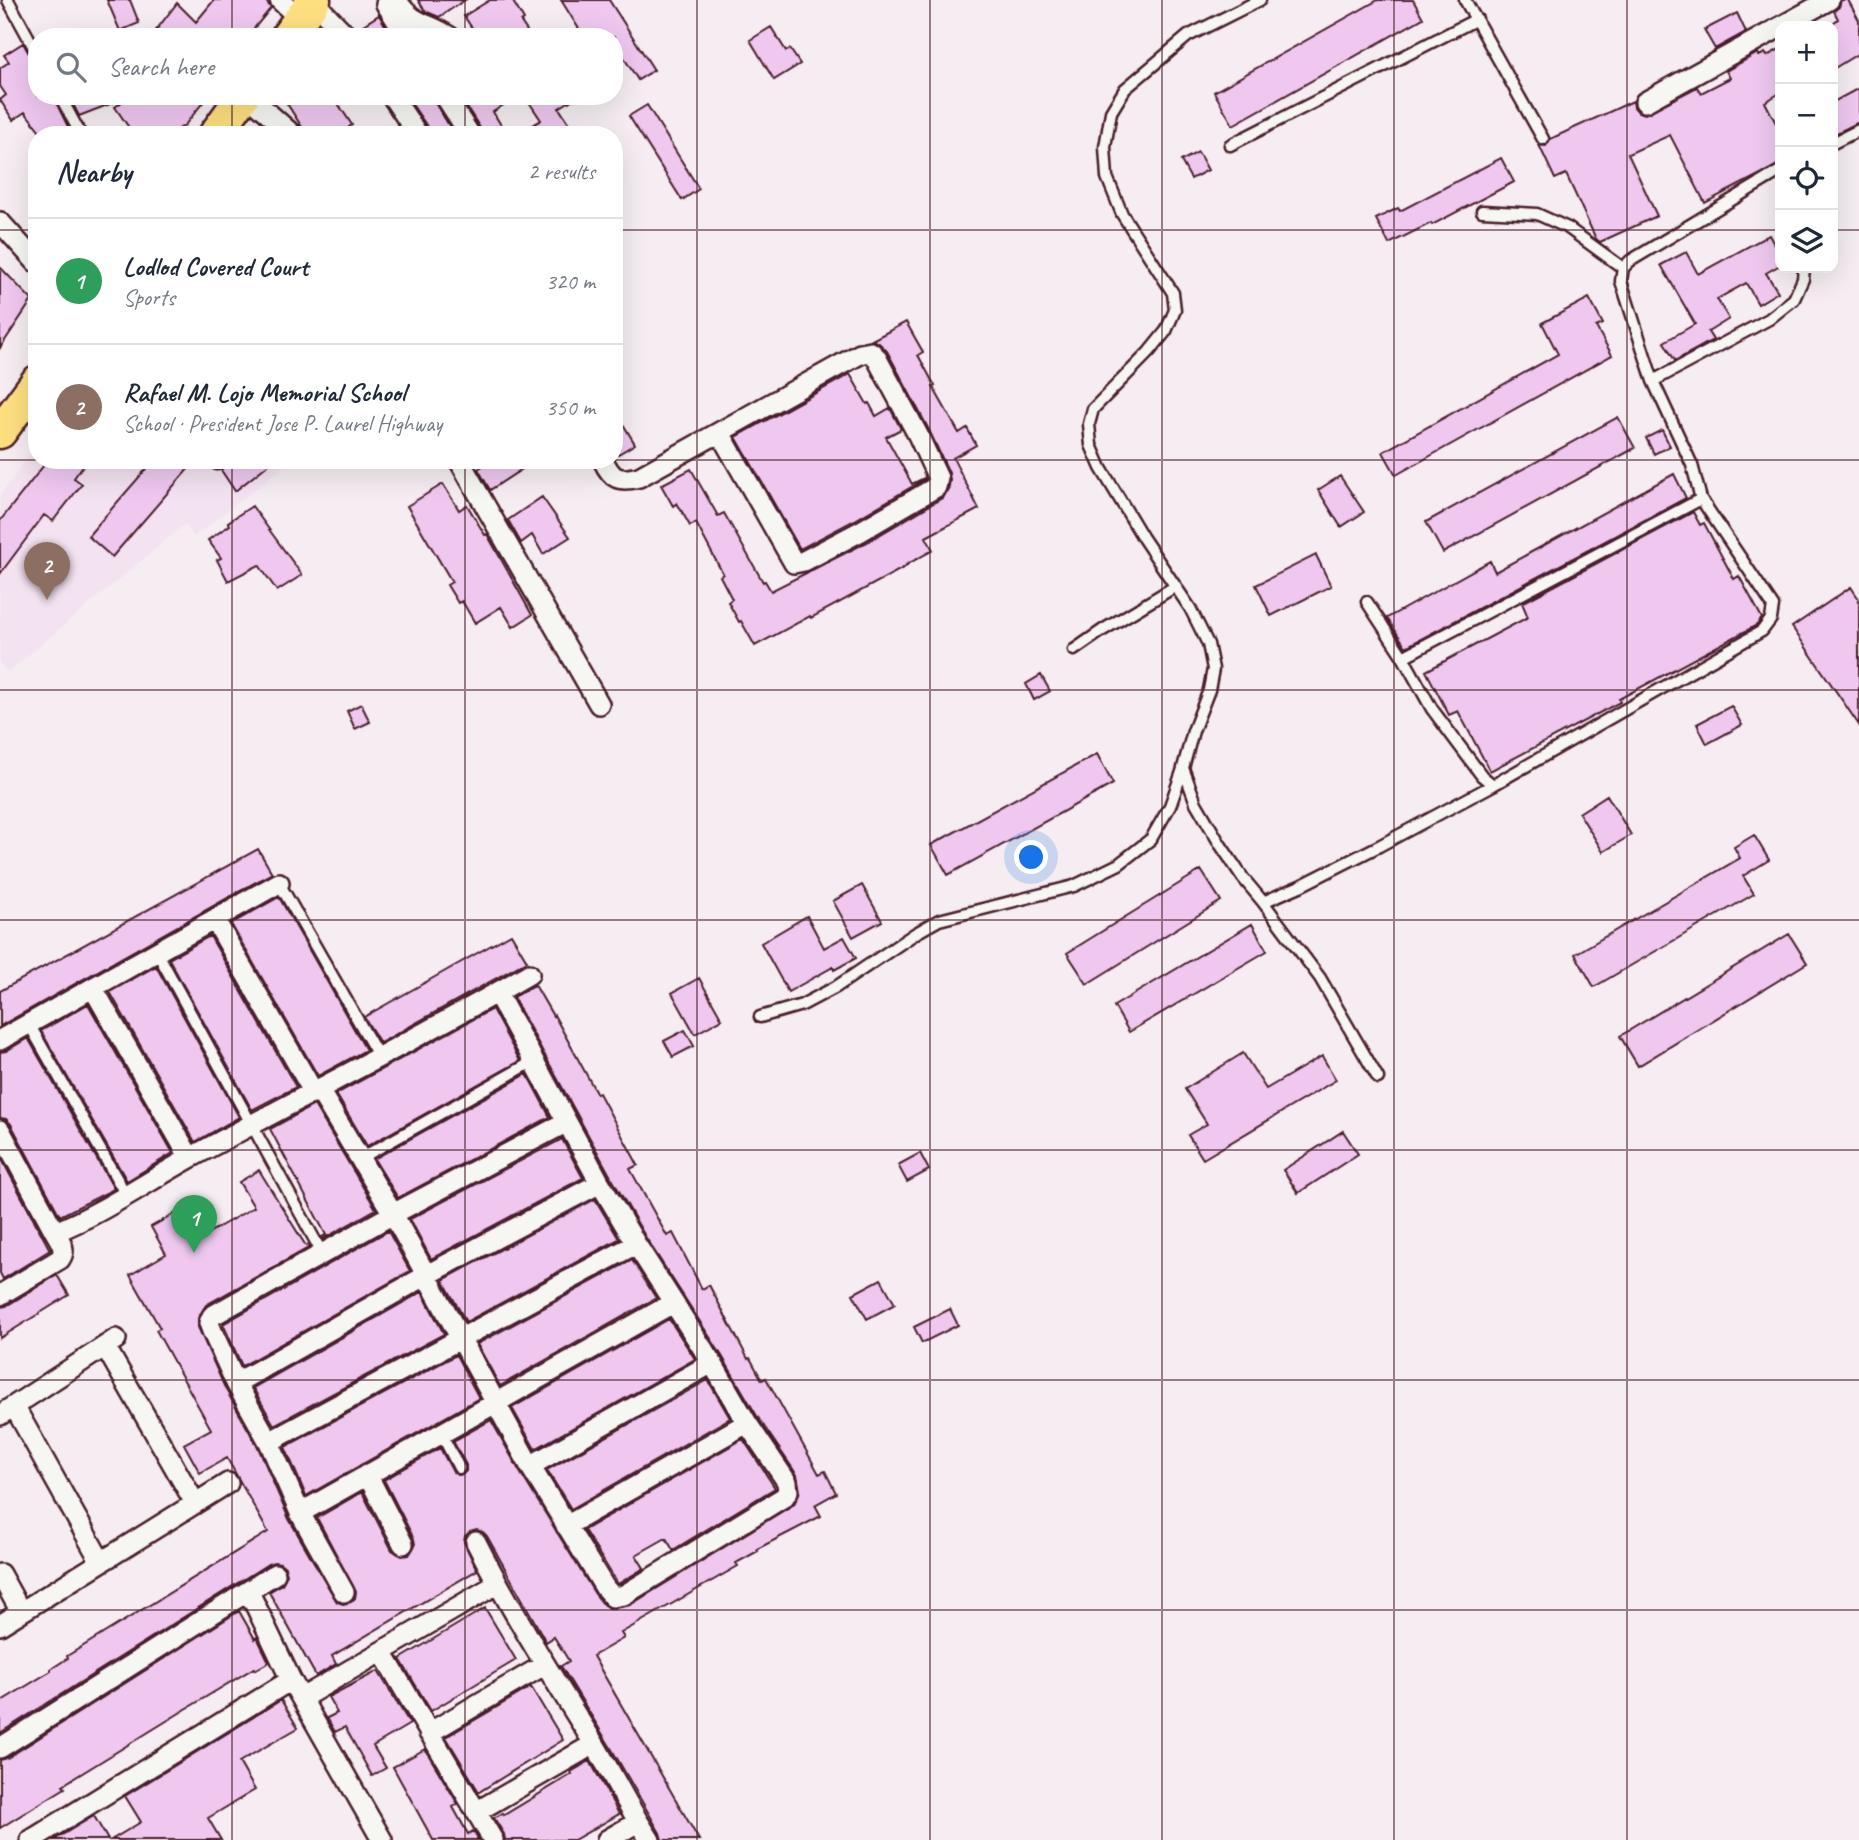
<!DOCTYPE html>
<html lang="en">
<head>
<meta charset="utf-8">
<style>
	:root { --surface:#fff; --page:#f2f2f3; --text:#1f2937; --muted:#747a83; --line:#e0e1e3; --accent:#111827 }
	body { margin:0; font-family:Caveat,sans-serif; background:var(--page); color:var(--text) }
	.controls { position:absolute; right:21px; top:21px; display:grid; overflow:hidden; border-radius:14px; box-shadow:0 7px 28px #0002 }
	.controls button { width:63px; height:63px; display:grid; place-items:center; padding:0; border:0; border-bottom:2px solid var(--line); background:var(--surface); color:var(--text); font:35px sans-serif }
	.you { position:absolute; left:1032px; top:858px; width:24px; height:24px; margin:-18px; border:5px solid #fff; border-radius:50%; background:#1a73e8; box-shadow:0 0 0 10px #1a73e833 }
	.badge { display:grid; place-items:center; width:46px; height:46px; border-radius:50%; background:var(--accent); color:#fff; font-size:23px; font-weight:700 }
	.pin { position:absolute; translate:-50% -58px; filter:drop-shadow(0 2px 4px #0008) }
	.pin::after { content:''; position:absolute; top:37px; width:24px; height:21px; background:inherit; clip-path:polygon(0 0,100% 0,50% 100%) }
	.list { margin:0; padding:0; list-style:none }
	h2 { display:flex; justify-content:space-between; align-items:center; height:91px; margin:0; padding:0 28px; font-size:30px }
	h2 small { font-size:23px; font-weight:400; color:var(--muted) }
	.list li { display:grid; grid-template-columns:46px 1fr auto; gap:21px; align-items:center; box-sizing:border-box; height:126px; padding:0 28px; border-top:2px solid var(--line) }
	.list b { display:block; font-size:26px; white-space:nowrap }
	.list p { margin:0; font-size:23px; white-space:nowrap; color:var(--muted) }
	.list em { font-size:23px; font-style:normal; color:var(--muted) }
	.icon { flex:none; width:38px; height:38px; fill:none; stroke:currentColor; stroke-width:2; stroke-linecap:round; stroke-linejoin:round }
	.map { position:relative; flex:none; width:1859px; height:1840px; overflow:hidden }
	.search { position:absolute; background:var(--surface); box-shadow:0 7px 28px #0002; left:28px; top:28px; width:595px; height:77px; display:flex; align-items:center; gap:18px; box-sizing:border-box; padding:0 24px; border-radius:28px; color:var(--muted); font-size:26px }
	.panel { position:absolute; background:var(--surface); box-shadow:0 7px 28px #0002; left:28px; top:126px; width:595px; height:343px; border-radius:28px }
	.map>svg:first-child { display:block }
	.built { fill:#f3e2f0 }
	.building { fill:#efc7ef; stroke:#4a1f2b; stroke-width:2 }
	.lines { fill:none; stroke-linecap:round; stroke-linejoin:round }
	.service-casing { stroke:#4a1f2b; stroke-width:15 }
	.minor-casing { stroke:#4a1f2b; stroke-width:24 }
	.trunk-casing { stroke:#4a1f2b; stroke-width:37 }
	.service { stroke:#f6f6f2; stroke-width:10 }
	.minor { stroke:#f6f6f2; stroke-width:19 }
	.trunk { stroke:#fedf80; stroke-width:32 }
	.grid { fill:none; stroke:#4a1f2b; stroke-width:2; stroke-opacity:0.55 }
</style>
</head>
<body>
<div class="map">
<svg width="1859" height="1840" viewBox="0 0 1859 1840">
	<rect width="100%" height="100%" fill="#f5edf1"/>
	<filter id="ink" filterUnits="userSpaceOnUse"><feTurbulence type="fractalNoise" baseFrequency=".0143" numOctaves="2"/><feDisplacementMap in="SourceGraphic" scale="14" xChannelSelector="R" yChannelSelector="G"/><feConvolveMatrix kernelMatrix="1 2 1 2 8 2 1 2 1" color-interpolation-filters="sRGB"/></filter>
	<g filter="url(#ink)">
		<!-- built -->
		<path class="built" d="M 37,444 L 37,460 L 291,460 L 194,537 L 185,524 L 8,672 L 0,664 L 0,496 Z"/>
		<!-- building -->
		<path class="building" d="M 107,0 L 130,0 L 139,23 L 120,31 Z
			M 214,0 L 265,0 L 271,8 L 247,37 L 151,37 L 177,3 L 196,22 Z
			M 418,0 L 465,0 L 439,17 L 425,11 Z
			M 490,0 L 512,0 L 524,20 L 521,22 L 531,37 L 478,37 L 464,16 Z
			M 561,0 L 609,0 L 654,70 L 638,80 L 614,42 L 614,37 L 584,37 Z
			M 1378,0 L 1413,0 L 1423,18 L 1233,125 L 1214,92 Z
			M 1841,0 L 1848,0 L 1859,20 L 1859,53 L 1833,69 L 1833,23 L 1838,19 L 1834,11 L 1839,7 Z
			M 1737,13 L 1746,32 L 1715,49 L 1704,30 Z
			M 379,15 L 392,37 L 360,37 L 357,29 Z
			M 771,27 L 786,51 L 790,49 L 800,64 L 774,80 L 750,40 Z
			M 23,43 L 31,57 L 37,61 L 37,96 L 53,96 L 72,135 L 43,135 L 25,112 L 13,120 L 0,100 L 6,95 L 0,86 L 0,68 L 9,62 L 4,55 Z
			M 1780,49 L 1780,93 L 1765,102 L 1780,131 L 1780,164 L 1705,203 L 1670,135 L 1628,154 L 1657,216 L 1600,242 L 1596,239 L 1566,174 L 1555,179 L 1539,145 L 1546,146 L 1550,139 L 1633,101 L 1634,107 L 1638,112 L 1645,114 L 1697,87 L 1701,93 L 1730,78 L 1726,71 L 1758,53 L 1759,56 L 1765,53 L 1767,56 Z
			M 1859,88 L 1859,122 L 1833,135 L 1833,102 Z
			M 69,96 L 127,96 L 128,97 L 79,116 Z
			M 130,96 L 208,96 L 185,125 L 169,135 L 134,135 L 115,107 Z
			M 296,96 L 333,96 L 352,125 L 349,127 L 355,135 L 307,135 L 286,102 Z
			M 414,96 L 433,96 L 435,103 L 455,135 L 430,135 L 428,128 L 409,100 Z
			M 463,96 L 517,96 L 493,112 L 507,135 L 482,135 L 480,128 L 461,98 Z
			M 525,96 L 578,96 L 559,108 L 576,135 L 517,135 L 541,120 Z
			M 647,105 L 699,189 L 682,200 L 629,116 Z
			M 1198,152 L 1208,170 L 1191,179 L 1181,161 Z
			M 1501,158 L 1514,182 L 1432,225 L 1431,223 L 1389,244 L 1376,219 L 1398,208 L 1400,211 Z
			M 1769,235 L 1780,255 L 1780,265 L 1766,273 L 1778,292 L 1758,304 L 1746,283 L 1717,299 L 1729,319 L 1708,332 L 1713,340 L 1675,361 L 1664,342 L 1695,324 L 1661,265 L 1686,252 L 1698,274 Z
			M 0,267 L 32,300 L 0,348 Z
			M 1589,298 L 1603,324 L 1596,327 L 1612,355 L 1396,475 L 1383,452 L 1558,354 L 1542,323 Z
			M 906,322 L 923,352 L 918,355 L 935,386 L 933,387 L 959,433 L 967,428 L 976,445 L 953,458 L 979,509 L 926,537 L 933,550 L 906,565 L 907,566 L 811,618 L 810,616 L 755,646 L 741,621 L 739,622 L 728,602 L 732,599 L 720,576 L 723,574 L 696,523 L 690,526 L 677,503 L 673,506 L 661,485 L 691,469 L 718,516 L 724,513 L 763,582 L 765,581 L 771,591 L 867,542 L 942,498 L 948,490 L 950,481 L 949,473 L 929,430 L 887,351 L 879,343 L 872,340 Z
			M 850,374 L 867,404 L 869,403 L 876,416 L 890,408 L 901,429 L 886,437 L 912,484 L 924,478 L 925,479 L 855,520 L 800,549 L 736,437 Z
			M 614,409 L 635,444 L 615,456 L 614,455 Z
			M 1618,417 L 1635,448 L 1443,553 L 1426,522 Z
			M 1662,430 L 1670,446 L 1654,454 L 1646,438 Z
			M 48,460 L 87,460 L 74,478 L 82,484 L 53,521 L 44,515 L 0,574 L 0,521 Z
			M 154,460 L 196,460 L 112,557 L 88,536 Z
			M 229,460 L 274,460 L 235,491 L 221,470 Z
			M 491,460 L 536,460 L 490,490 L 478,469 Z
			M 1674,474 L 1686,498 L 1406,647 L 1387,618 L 1490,561 L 1495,572 Z
			M 1340,476 L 1364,512 L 1341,527 L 1318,490 Z
			M 443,484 L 459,510 L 467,505 L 485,535 L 487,534 L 532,615 L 513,627 L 501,607 L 475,623 L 462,601 L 458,603 L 447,585 L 452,582 L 407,506 Z
			M 542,497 L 570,537 L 543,554 L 532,535 L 521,543 L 508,520 Z
			M 252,506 L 302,575 L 277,591 L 259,565 L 228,581 L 217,560 L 221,558 L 208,540 L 230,525 L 228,522 Z
			M 1693,512 L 1700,525 L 1704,523 L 1734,579 L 1739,576 L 1762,618 L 1757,625 L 1619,699 L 1620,702 L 1490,771 L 1458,711 L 1449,715 L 1426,671 L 1528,617 L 1522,603 Z
			M 1316,555 L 1331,586 L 1271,616 L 1256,585 Z
			M 1851,587 L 1859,599 L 1859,725 L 1792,627 Z
			M 1041,675 L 1050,691 L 1034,700 L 1026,684 Z
			M 361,704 L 370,722 L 355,729 L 347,711 Z
			M 1731,706 L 1742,725 L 1707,744 L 1697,724 Z
			M 1097,754 L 1113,784 L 948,875 L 931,845 Z
			M 1607,795 L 1631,835 L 1603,852 L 1579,813 Z
			M 1754,835 L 1769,860 L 1743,876 L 1754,894 L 1594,987 L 1575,954 L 1740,858 L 1734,847 Z
			M 258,849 L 272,873 L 0,1026 L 0,991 Z
			M 1201,870 L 1221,901 L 1087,984 L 1067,953 Z
			M 862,885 L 882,921 L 853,937 L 833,901 Z
			M 279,897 L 366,1050 L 318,1076 L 231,924 Z
			M 807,916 L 824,948 L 844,937 L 856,958 L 834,970 L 833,967 L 788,992 L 761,943 Z
			M 1252,924 L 1267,951 L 1129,1032 L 1114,1006 Z
			M 511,934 L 527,961 L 380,1043 L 364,1017 Z
			M 1789,934 L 1807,963 L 1638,1066 L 1620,1036 Z
			M 210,936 L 296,1087 L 252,1110 L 169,959 Z
			M 156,966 L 239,1117 L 195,1142 L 110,992 Z
			M 699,978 L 722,1019 L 695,1034 L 672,993 Z
			M 535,985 L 553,1016 L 554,1015 L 597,1094 L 599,1093 L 638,1165 L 630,1169 L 667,1236 L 673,1233 L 702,1289 L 709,1285 L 748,1359 L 750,1358 L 762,1380 L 766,1378 L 819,1474 L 825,1471 L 836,1493 L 815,1505 L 821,1516 L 757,1549 L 758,1551 L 736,1563 L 738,1566 L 621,1633 L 624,1638 L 593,1656 L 699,1840 L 662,1840 L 660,1833 L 611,1748 L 561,1666 L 569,1661 L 554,1637 L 546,1642 L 487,1536 L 483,1532 L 477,1530 L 470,1532 L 465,1536 L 464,1542 L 477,1570 L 332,1656 L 336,1664 L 316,1676 L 269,1592 L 282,1584 L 287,1574 L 285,1567 L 280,1563 L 274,1562 L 268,1564 L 0,1733 L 0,1702 L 51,1671 L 51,1669 L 68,1658 L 67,1656 L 268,1532 L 227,1458 L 200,1473 L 184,1444 L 211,1429 L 156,1330 L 160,1328 L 130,1275 L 166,1254 L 151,1227 L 194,1203 L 210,1232 L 254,1207 L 239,1182 L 259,1170 L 306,1246 L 309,1245 L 310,1247 L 206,1305 L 198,1318 L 198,1327 L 225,1388 L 258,1447 L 289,1519 L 337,1602 L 343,1604 L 351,1602 L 355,1598 L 356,1592 L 317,1518 L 362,1492 L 392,1550 L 402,1556 L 409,1555 L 415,1545 L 414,1539 L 384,1480 L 440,1448 L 453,1472 L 458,1475 L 463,1474 L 466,1471 L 466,1465 L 453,1441 L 491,1420 L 520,1472 L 595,1594 L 604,1605 L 610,1609 L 630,1605 L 794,1504 L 800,1491 L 797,1475 L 757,1416 L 722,1356 L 646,1238 L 611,1177 L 513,997 Z
			M 88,1004 L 173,1153 L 127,1181 L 41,1031 Z
			M 492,1009 L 520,1061 L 367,1146 L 336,1094 Z
			M 685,1030 L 694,1046 L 673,1057 L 664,1041 Z
			M 28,1038 L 114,1189 L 60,1216 L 11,1124 L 6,1119 L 0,1118 L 0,1052 L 6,1051 Z
			M 1243,1053 L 1266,1089 L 1322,1056 L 1336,1080 L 1203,1159 L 1188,1135 L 1207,1124 L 1185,1089 Z
			M 527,1074 L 550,1117 L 398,1198 L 374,1159 Z
			M 314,1105 L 376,1209 L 323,1239 L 322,1237 L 326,1235 L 270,1129 Z
			M 1343,1131 L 1358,1154 L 1298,1193 L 1283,1170 Z
			M 562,1139 L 583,1178 L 431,1259 L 410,1219 Z
			M 920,1153 L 929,1170 L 907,1182 L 898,1165 Z
			M 0,1156 L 50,1250 L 3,1279 L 0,1273 Z
			M 595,1199 L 619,1239 L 466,1322 L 443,1280 Z
			M 388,1231 L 410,1271 L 242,1366 L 223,1324 Z
			M 632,1260 L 656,1298 L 500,1386 L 477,1344 Z
			M 57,1275 L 69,1295 L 0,1338 L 0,1307 L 6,1306 Z
			M 881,1279 L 895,1304 L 867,1319 L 853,1294 Z
			M 422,1292 L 444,1334 L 274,1425 L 253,1388 Z
			M 950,1309 L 958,1325 L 922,1343 L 914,1327 Z
			M 669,1319 L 695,1359 L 535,1449 L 512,1408 Z
			M 456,1355 L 479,1398 L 306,1496 L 285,1447 Z
			M 708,1380 L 730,1418 L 571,1509 L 547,1470 Z
			M 743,1439 L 775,1488 L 673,1550 L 666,1538 L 636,1555 L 644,1568 L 618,1584 L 584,1530 Z
			M 485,1608 L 516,1660 L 431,1711 L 400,1659 Z
			M 239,1611 L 255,1639 L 257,1637 L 269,1662 L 255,1670 L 254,1668 L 186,1709 L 63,1785 L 65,1788 L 0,1828 L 0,1760 L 7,1758 Z
			M 378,1671 L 410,1724 L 373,1746 L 386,1768 L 372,1776 L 345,1727 L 335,1732 L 327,1718 L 337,1713 L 328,1697 Z
			M 531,1687 L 563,1740 L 479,1792 L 446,1737 Z
			M 281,1700 L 298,1728 L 239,1762 L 255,1790 L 208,1818 L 221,1840 L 111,1840 L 141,1822 L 125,1796 Z
			M 425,1749 L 458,1804 L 453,1807 L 468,1834 L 473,1831 L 479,1840 L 433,1840 L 393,1767 Z
			M 590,1761 L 619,1814 L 574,1840 L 505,1840 L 504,1834 L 494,1818 L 503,1813 L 504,1815 L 572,1774 L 571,1772 Z
			M 94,1816 L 108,1840 L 54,1840 L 77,1826 Z"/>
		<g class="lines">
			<defs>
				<path id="service" d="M 8,0 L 37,53
					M 1260,0 L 1188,36 L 1125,89 L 1111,112 L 1105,147 L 1107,177 L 1122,214 L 1173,293 L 1175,310 L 1166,331 L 1149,352 L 1093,409 L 1089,424 L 1091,445 L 1101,468 L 1143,538 L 1190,608 L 1208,644 L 1213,669 L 1209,690 L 1193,731 L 1183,768 L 1196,803 L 1220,844 L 1243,878 L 1263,902
					M 1465,0 L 1543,139
					M 60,96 L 81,135
					M 1833,143 L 1859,130
					M 1230,145 L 1477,19
					M 1482,211 L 1537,214 L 1568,228 L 1623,268
					M 1653,381 L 1769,319 L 1794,299 L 1803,279 L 1804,268
					M 214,460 L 217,464
					M 1367,602 L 1403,657 L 1432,709 L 1482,776 L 1493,785 L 1762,631 L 1771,619 L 1773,606 L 1701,499 L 1692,465 L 1653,381 L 1621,281 L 1623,268 L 1630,261 L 1780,171
					M 1074,650 L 1103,630 L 1176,586
					M 1403,657 L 1701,499
					M 279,883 L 379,1057
					M 157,952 L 322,1253
					M 760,1017 L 802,1005 L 836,987 L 916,933 L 939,920 L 1074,886 L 1119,864 L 1151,839 L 1170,806 L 1183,769
					M 29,1024 L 126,1195
					M 1378,1078 L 1320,978 L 1263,902 L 1300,886 L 1379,846 L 1493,785
					M 361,1158 L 534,1061
					M 441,1433 L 459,1468"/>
				<path id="minor" d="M 280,0 L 300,19
					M 396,0 C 415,27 426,21 450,37
					M 313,1 L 348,37
					M 386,4 L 407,37
					M 1782,26 L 1829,0
					M 249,96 L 293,135
					M 392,96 L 418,135
					M 445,96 L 470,135
					M 1645,102 L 1780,27
					M 0,222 L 37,263
					M 459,460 L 599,704
					M 603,460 C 612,479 618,482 639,477 L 860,354 L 871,352 L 876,357 L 918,435 L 938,478 L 936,487 L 861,531 L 804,561 L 794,563 L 720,433
					M 215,920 L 314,1093
					M 93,988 L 190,1158
					M 0,1040 L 279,883
					M 319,1090 L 393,1214 L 530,1466 L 605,1588 L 613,1597 L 624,1595 L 784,1497 L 788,1491 L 787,1482 L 747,1423 L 712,1363 L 636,1244 L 600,1183 L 497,993
					M 0,1130 L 55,1232 C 103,1213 145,1183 190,1158 C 303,1096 418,1039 529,974
					M 0,1295 L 60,1259 C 67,1249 60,1241 55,1232
					M 105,1346 L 195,1503
					M 236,1383 L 427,1275 L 600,1183
					M 14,1406 L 101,1562
					M 0,1415 L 116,1339
					M 269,1442 L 636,1244
					M 530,1466 L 712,1363
					M 367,1474 L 403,1544
					M 300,1513 L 673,1303
					M 566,1526 L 747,1423
					M 476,1542 C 511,1611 552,1676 593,1742 C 613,1775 629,1809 650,1840
					M 0,1574 L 21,1612
					M 249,1592 L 291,1680 L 382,1840
					M 344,1592 L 300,1513 L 269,1442 L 236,1383 L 212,1331 L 209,1323 L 212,1316 L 393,1214 L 567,1122
					M 0,1625 L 228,1483
					M 382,1652 L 493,1840
					M 302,1698 L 497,1584
					M 429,1733 L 544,1665
					M 0,1748 L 275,1574
					M 476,1812 L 594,1744
					M 31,1840 L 291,1680
					M 607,1840 L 638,1822"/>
				<path id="trunk" d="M 287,37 L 314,0
					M 215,135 L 243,96
					M 0,432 L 37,382"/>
			</defs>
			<!-- service casing -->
			<use href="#service" class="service-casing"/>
			<!-- minor casing -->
			<use href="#minor" class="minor-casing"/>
			<!-- trunk casing -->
			<use href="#trunk" class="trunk-casing"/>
			<!-- service -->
			<use href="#service" class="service"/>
			<!-- minor -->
			<use href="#minor" class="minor"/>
			<!-- trunk -->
			<use href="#trunk" class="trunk"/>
		</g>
	</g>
	<!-- grid -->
	<path class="grid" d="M 232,0 L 232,37M 465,0 L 465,37M 697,0 L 697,1840M 930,0 L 930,1840M 1162,0 L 1162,1840M 1394,0 L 1394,1840M 1627,0 L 1627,1840M 232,96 L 232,135M 465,96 L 465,135M 0,230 L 37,230M 614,230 L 1780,230M 1833,230 L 1859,230M 0,460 L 37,460M 232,460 L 232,1840M 465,460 L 465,1840M 614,460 L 1859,460M 0,690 L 1859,690M 0,920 L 1859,920M 0,1150 L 1859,1150M 0,1380 L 1859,1380M 0,1610 L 1859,1610"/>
</svg>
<div class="controls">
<button>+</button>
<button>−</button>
<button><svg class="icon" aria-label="locate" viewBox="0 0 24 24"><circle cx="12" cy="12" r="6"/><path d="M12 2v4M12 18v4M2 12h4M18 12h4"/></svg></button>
<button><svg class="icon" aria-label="layers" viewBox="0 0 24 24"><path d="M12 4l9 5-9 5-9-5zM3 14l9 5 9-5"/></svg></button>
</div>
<div class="you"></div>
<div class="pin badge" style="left:194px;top:1253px;background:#2e9e5b">1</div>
<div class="pin badge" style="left:47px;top:600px;background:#8d6e63">2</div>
<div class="search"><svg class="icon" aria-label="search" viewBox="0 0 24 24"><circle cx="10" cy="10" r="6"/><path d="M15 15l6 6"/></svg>Search here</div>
<section class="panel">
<h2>Nearby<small>2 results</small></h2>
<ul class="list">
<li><span class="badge" style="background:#2e9e5b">1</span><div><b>Lodlod Covered Court</b><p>Sports</p></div><em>320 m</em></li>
<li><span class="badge" style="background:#8d6e63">2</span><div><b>Rafael M. Lojo Memorial School</b><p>School · President Jose P. Laurel Highway</p></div><em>350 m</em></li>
</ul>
</section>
</div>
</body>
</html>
